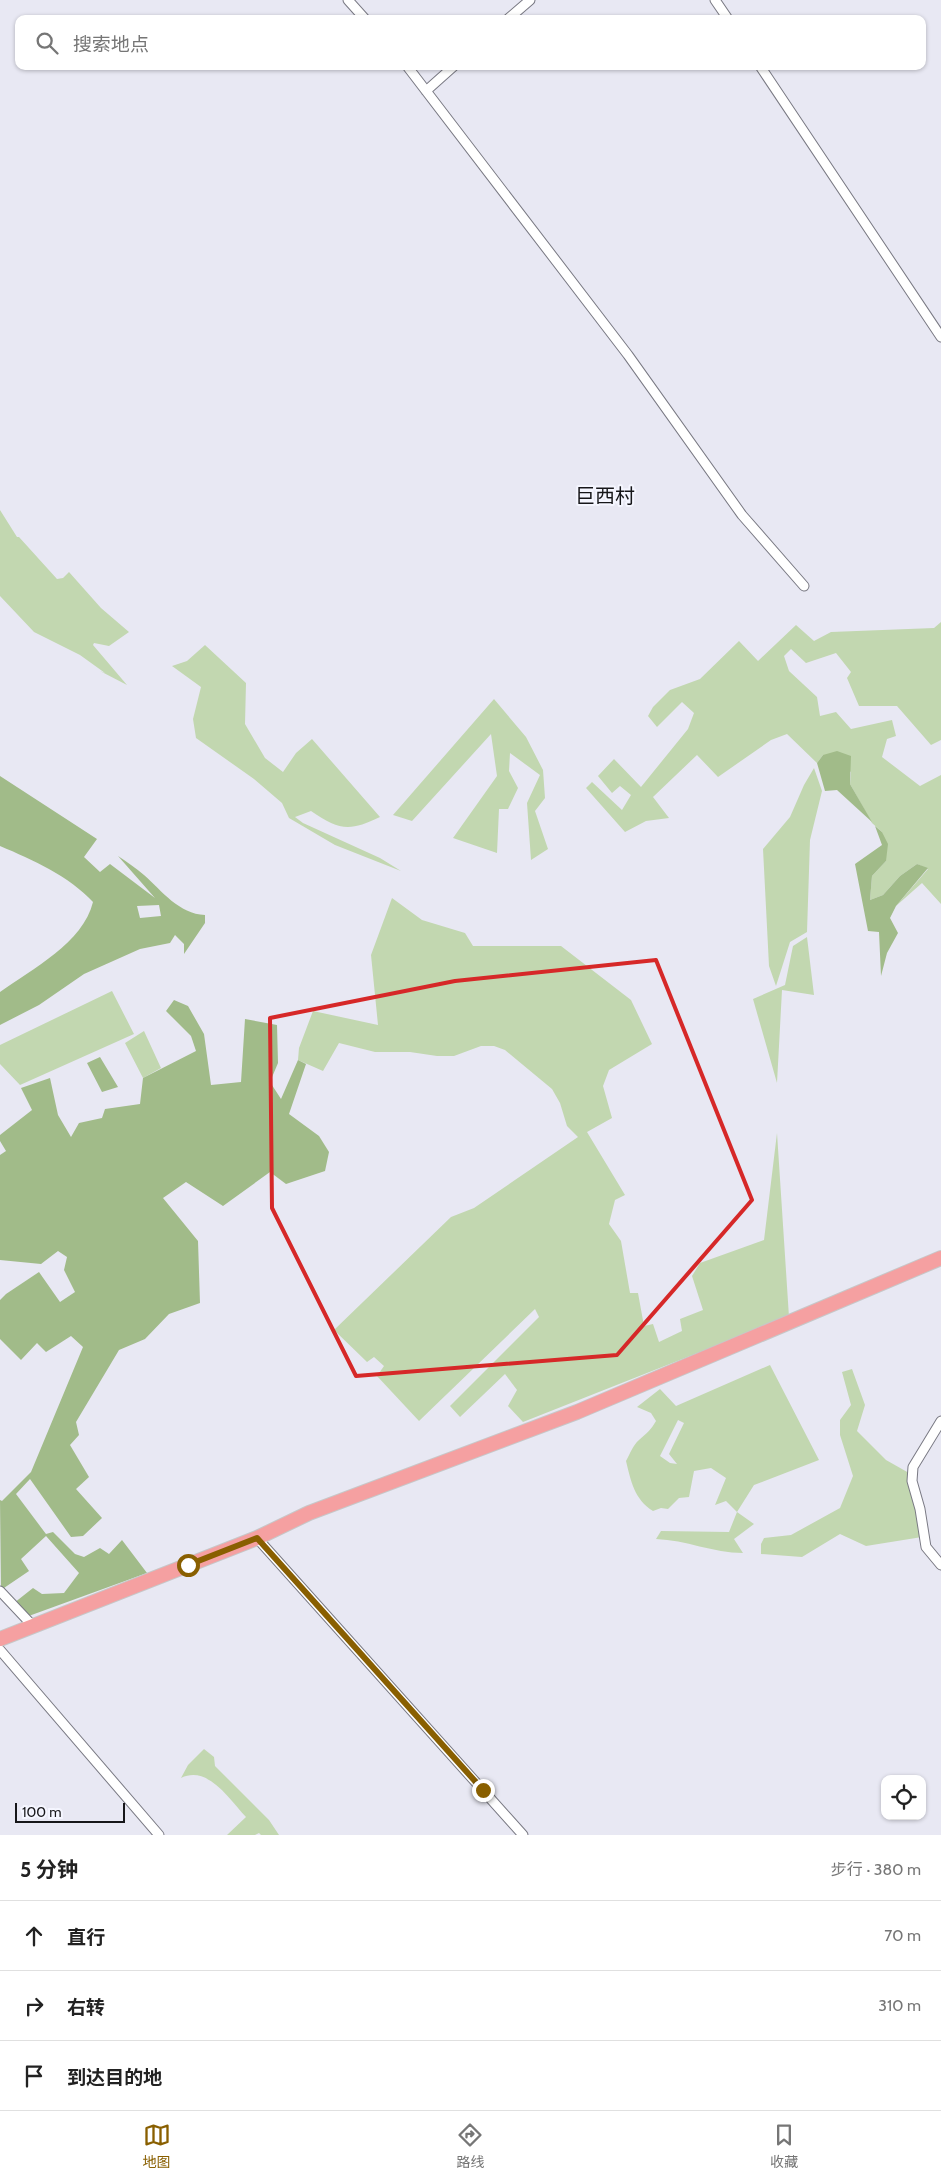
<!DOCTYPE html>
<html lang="zh">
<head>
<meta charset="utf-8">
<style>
	:root { --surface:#fff; --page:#f6f6f6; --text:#222; --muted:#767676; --line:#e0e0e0; --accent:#895f00 }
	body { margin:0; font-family:Cabin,"Noto Sans SC",sans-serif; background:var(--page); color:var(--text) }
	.controls { position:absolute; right:15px; bottom:15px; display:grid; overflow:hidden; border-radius:10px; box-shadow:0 1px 4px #0004 }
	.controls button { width:45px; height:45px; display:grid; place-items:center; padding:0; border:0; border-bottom:1px solid var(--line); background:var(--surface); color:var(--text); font:25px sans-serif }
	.scale { position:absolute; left:15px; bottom:12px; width:110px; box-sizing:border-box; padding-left:5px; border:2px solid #161619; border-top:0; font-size:14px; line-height:18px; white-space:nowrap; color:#161619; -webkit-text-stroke:4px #f5f6ff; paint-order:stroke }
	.stop { position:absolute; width:15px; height:15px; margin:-11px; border:4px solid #895f00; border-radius:50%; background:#fff }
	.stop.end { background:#895f00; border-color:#fff; box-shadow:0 1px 5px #0008 }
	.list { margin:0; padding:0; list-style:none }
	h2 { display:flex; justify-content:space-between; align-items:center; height:65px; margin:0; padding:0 20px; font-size:21px }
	h2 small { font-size:16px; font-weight:400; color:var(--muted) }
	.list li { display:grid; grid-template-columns:32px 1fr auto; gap:15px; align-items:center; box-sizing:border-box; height:70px; padding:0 20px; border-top:1px solid var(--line) }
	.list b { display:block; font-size:19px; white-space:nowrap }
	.list em { font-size:16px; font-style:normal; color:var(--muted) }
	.icon { flex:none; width:28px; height:28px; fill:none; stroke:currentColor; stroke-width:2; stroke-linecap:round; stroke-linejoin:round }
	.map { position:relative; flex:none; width:941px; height:1835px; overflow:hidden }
	.search { position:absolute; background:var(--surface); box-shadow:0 1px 4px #0004; left:15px; right:15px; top:15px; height:55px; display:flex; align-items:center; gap:12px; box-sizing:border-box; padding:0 18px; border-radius:10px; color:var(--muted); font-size:19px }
	.sheet { height:275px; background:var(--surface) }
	nav { display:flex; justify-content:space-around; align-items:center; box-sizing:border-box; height:70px; border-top:1px solid var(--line); background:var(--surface); font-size:14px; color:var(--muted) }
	nav a { display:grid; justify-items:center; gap:2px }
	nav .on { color:var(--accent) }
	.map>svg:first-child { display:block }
	.green { fill:#c2d7b0; fill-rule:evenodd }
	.forest { fill:#a1bb89; fill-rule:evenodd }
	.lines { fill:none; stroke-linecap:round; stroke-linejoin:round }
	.minor-casing { stroke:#797983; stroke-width:11 }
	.primary-casing { stroke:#c7c7c8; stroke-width:16 }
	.minor { stroke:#fff; stroke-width:9 }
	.primary { stroke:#f5a0a1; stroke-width:14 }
	.route { stroke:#895f00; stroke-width:6 }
	.marked { fill:none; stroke:#d62828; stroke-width:4; stroke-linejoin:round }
	.labels { text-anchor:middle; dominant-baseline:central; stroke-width:4; stroke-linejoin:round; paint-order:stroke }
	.quarter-label { font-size:20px; fill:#161619; stroke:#f5f6ff }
</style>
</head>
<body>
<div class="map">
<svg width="941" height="1835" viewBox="0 0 941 1835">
	<rect width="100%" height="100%" fill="#e8e8f3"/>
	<!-- green -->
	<path class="green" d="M 0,510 L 17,537 L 19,537 L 57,579 L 63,578 L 69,572 L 101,608 L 129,632 L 109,646 L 94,643 L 93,645 L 127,685 L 100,671 L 105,673 L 80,655 L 34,632 L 0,596 Z
		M 941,622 L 941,740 L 931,745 L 897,706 L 859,706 L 847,678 L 851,672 L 836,653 L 806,663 L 791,649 L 784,656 L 789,671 L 817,697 L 820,716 L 836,712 L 851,729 L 892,720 L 896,736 L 887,739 L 882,757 L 920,786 L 941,775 L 941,904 L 922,883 L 896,906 L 928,869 L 917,864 L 900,876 L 883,895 L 870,900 L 872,876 L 886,861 L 882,832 L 872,823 L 850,784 L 851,772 L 823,755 L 817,763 L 787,734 L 771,740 L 718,777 L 697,755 L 653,797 L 669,818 L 646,821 L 625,832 L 586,788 L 592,782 L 622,810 L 631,795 L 620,786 L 612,793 L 598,776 L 614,759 L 641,787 L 688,729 L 694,713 L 682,702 L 657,727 L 648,716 L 653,707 L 670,690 L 700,679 L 739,641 L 758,661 L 796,625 L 814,641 L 831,632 L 934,628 Z
		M 205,645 L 246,683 L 245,724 L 265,758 L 283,772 L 296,753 L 312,739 L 380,817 C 349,832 339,830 311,811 L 295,817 L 303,823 L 380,858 L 401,871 L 335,845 L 289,818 L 282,803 L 254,779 L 196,738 L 193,719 L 201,687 L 172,666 L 187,661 Z
		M 494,699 L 526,737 L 543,770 L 545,798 L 535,811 L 548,849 L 531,860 L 527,803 L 540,775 L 510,753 L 509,771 L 518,788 L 508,809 L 499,809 L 497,853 L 453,838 L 497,776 L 491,734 L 412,821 L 393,815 Z
		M 814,768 L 822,791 L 810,840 L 807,932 L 790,942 L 776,986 L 769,966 L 763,849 L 790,817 L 804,785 Z
		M 392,898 L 422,920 L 465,933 L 473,946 L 561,946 L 631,1000 L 652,1044 L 609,1070 L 603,1086 L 612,1118 L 587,1132 L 625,1195 L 615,1200 L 609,1224 L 621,1241 L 630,1293 L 638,1293 L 644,1326 L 653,1324 L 659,1342 L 682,1331 L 680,1319 L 703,1310 L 692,1276 L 700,1263 L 764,1240 L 777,1133 L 789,1317 L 523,1422 L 508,1406 L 517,1390 L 505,1374 L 460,1417 L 450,1406 L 539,1317 L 535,1309 L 419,1421 L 377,1376 L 384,1366 L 374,1357 L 367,1362 L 334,1330 L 451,1217 L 474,1208 L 578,1137 L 567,1126 L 560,1103 L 552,1089 L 505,1050 L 494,1046 L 481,1046 L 454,1056 L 437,1056 L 410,1052 L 375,1052 L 339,1043 L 323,1071 L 298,1060 L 299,1048 L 313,1011 L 378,1025 L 371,955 Z
		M 807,937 L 814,995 L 782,990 L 777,1083 L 753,999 L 785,985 L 793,946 Z
		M 112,991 L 134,1034 L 20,1085 L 0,1064 L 0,1045 Z
		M 144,1031 L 161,1068 L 143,1078 L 125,1043 Z
		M 770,1365 L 819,1460 L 754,1485 L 737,1512 L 754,1524 L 734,1539 L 743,1553 C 713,1553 686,1540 656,1539 L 661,1531 L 729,1532 L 737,1512 L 726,1501 L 715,1505 L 726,1478 L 711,1468 L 694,1471 L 689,1497 L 679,1498 L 668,1509 L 661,1508 L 653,1511 C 634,1499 631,1481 626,1461 C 630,1454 633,1445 639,1440 C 647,1433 651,1430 656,1421 L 651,1413 L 637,1407 L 660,1389 L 676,1406 ZM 678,1420 L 684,1423 L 669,1454 L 677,1464 L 670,1463 L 660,1456 Z
		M 852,1369 L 865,1405 L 857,1431 L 886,1460 L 909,1473 L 922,1537 L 866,1546 L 840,1534 L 802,1557 L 761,1554 L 761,1544 L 764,1538 L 791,1535 L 840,1508 L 853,1476 L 840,1435 L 840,1420 L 851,1405 L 842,1372 Z
		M 204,1749 L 214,1757 L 215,1766 L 269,1820 L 279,1835 L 261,1835 L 259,1833 L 255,1835 L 227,1835 L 246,1817 C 229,1799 208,1765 181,1778 L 188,1765 Z"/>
	<!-- forest -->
	<path class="forest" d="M 837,751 L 851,756 L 850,784 L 872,822 L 837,790 L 825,791 L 817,763 L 823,755 Z
		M 0,776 L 97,839 L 84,857 L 100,872 L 110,864 L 155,898 L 118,856 C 127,862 136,868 144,875 C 162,891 179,914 205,915 L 205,923 L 184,954 L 184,944 L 175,935 L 170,943 L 140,949 L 84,974 L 39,1005 L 0,1025 L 0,992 C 32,969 83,943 93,902 C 69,876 33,860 0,846 ZM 159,905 L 161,916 L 140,918 L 137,906 Z
		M 875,826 L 882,832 L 888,844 L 886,861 L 872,876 L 870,900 L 883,895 L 900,876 L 917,864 L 928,868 L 896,906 L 890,918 L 898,933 L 887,953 L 881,976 L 879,932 L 868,931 L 855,864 L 882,845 Z
		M 174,1000 L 188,1006 L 204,1034 L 211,1085 L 241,1082 L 245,1019 L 277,1025 L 278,1063 L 270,1082 L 281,1099 L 298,1060 L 306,1064 L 289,1114 L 319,1136 L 329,1152 L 325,1171 L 286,1184 L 270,1172 L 223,1206 L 186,1182 L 163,1198 L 198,1241 L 200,1303 L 169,1314 L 145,1339 L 119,1350 L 76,1422 L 79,1435 L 70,1445 L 89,1477 L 76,1489 L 102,1518 L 83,1536 L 71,1537 L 30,1479 L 16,1494 L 46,1534 L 53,1532 L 75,1554 L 84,1557 L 100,1548 L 109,1554 L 122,1540 L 147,1573 L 26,1617 L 14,1603 L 33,1588 L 42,1594 L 64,1593 L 79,1573 L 46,1536 L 21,1559 L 29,1571 L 1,1590 L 0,1500 L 2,1501 L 31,1472 L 83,1347 L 71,1336 L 46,1352 L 37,1343 L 21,1360 L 0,1339 L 0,1300 L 6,1294 L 39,1272 L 60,1302 L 75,1292 L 64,1270 L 67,1257 L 58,1251 L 41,1264 L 0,1260 L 0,1155 L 6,1151 L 0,1141 L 0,1135 L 32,1110 L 21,1088 L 50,1078 L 58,1115 L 71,1137 L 79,1123 L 102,1118 L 105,1109 L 140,1104 L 143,1078 L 196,1051 L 191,1036 L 166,1011 Z
		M 100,1057 L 118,1087 L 102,1092 L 87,1063 Z"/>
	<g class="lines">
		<defs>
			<path id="minor" d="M 348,0 L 365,19
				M 715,0 L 728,19
				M 508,19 L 530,0
				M 407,66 L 628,355 L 742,515 L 804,586
				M 760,66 L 941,337
				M 426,91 L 454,66
				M 941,1421 L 913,1467 L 912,1481 L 920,1509 L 926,1547 L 941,1565
				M 257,1538 L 523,1835
				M 0,1591 L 32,1625
				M 0,1650 L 159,1835"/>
			<path id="primary" d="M 0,1639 L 257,1538 L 309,1513 L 577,1412 L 941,1258"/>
		</defs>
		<!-- minor casing -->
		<use href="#minor" class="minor-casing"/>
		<!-- primary casing -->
		<use href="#primary" class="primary-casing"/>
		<!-- minor -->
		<use href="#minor" class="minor"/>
		<!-- primary -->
		<use href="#primary" class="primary"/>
	</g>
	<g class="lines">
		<!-- route -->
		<path class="route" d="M 188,1565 L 257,1538 L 483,1790"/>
	</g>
	<!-- marked area -->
	<path class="marked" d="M 656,960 L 752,1200 L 617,1355 L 356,1376 L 272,1208 L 270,1018 L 455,981 Z"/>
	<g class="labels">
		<!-- quarter labels -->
		<g class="quarter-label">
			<text x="605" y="496">巨西村</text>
		</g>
	</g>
</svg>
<div class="controls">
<button><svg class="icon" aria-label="locate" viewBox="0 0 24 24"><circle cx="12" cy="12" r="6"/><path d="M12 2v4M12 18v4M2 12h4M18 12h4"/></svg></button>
</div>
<div class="scale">100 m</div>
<div class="stop" style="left:188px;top:1565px"></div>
<div class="stop end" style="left:483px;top:1790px"></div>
<div class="search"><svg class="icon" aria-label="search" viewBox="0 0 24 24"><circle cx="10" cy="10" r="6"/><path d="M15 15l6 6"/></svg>搜索地点</div>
</div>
<section class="sheet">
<h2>5 分钟<small>步行 · 380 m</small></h2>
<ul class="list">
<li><svg class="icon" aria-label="ahead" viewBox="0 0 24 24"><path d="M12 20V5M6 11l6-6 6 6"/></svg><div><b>直行</b></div><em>70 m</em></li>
<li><svg class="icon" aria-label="right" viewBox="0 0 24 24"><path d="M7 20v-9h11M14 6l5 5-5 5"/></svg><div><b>右转</b></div><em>310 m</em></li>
<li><svg class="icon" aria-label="arrive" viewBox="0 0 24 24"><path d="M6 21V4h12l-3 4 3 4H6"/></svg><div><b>到达目的地</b></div></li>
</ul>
</section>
<nav>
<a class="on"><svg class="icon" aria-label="map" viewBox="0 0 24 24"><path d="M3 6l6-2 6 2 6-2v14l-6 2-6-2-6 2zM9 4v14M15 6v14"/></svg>地图</a>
<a><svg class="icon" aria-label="directions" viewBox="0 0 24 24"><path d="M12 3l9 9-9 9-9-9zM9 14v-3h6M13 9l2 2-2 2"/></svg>路线</a>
<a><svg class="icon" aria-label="saved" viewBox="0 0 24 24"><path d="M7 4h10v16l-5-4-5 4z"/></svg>收藏</a>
</nav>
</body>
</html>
